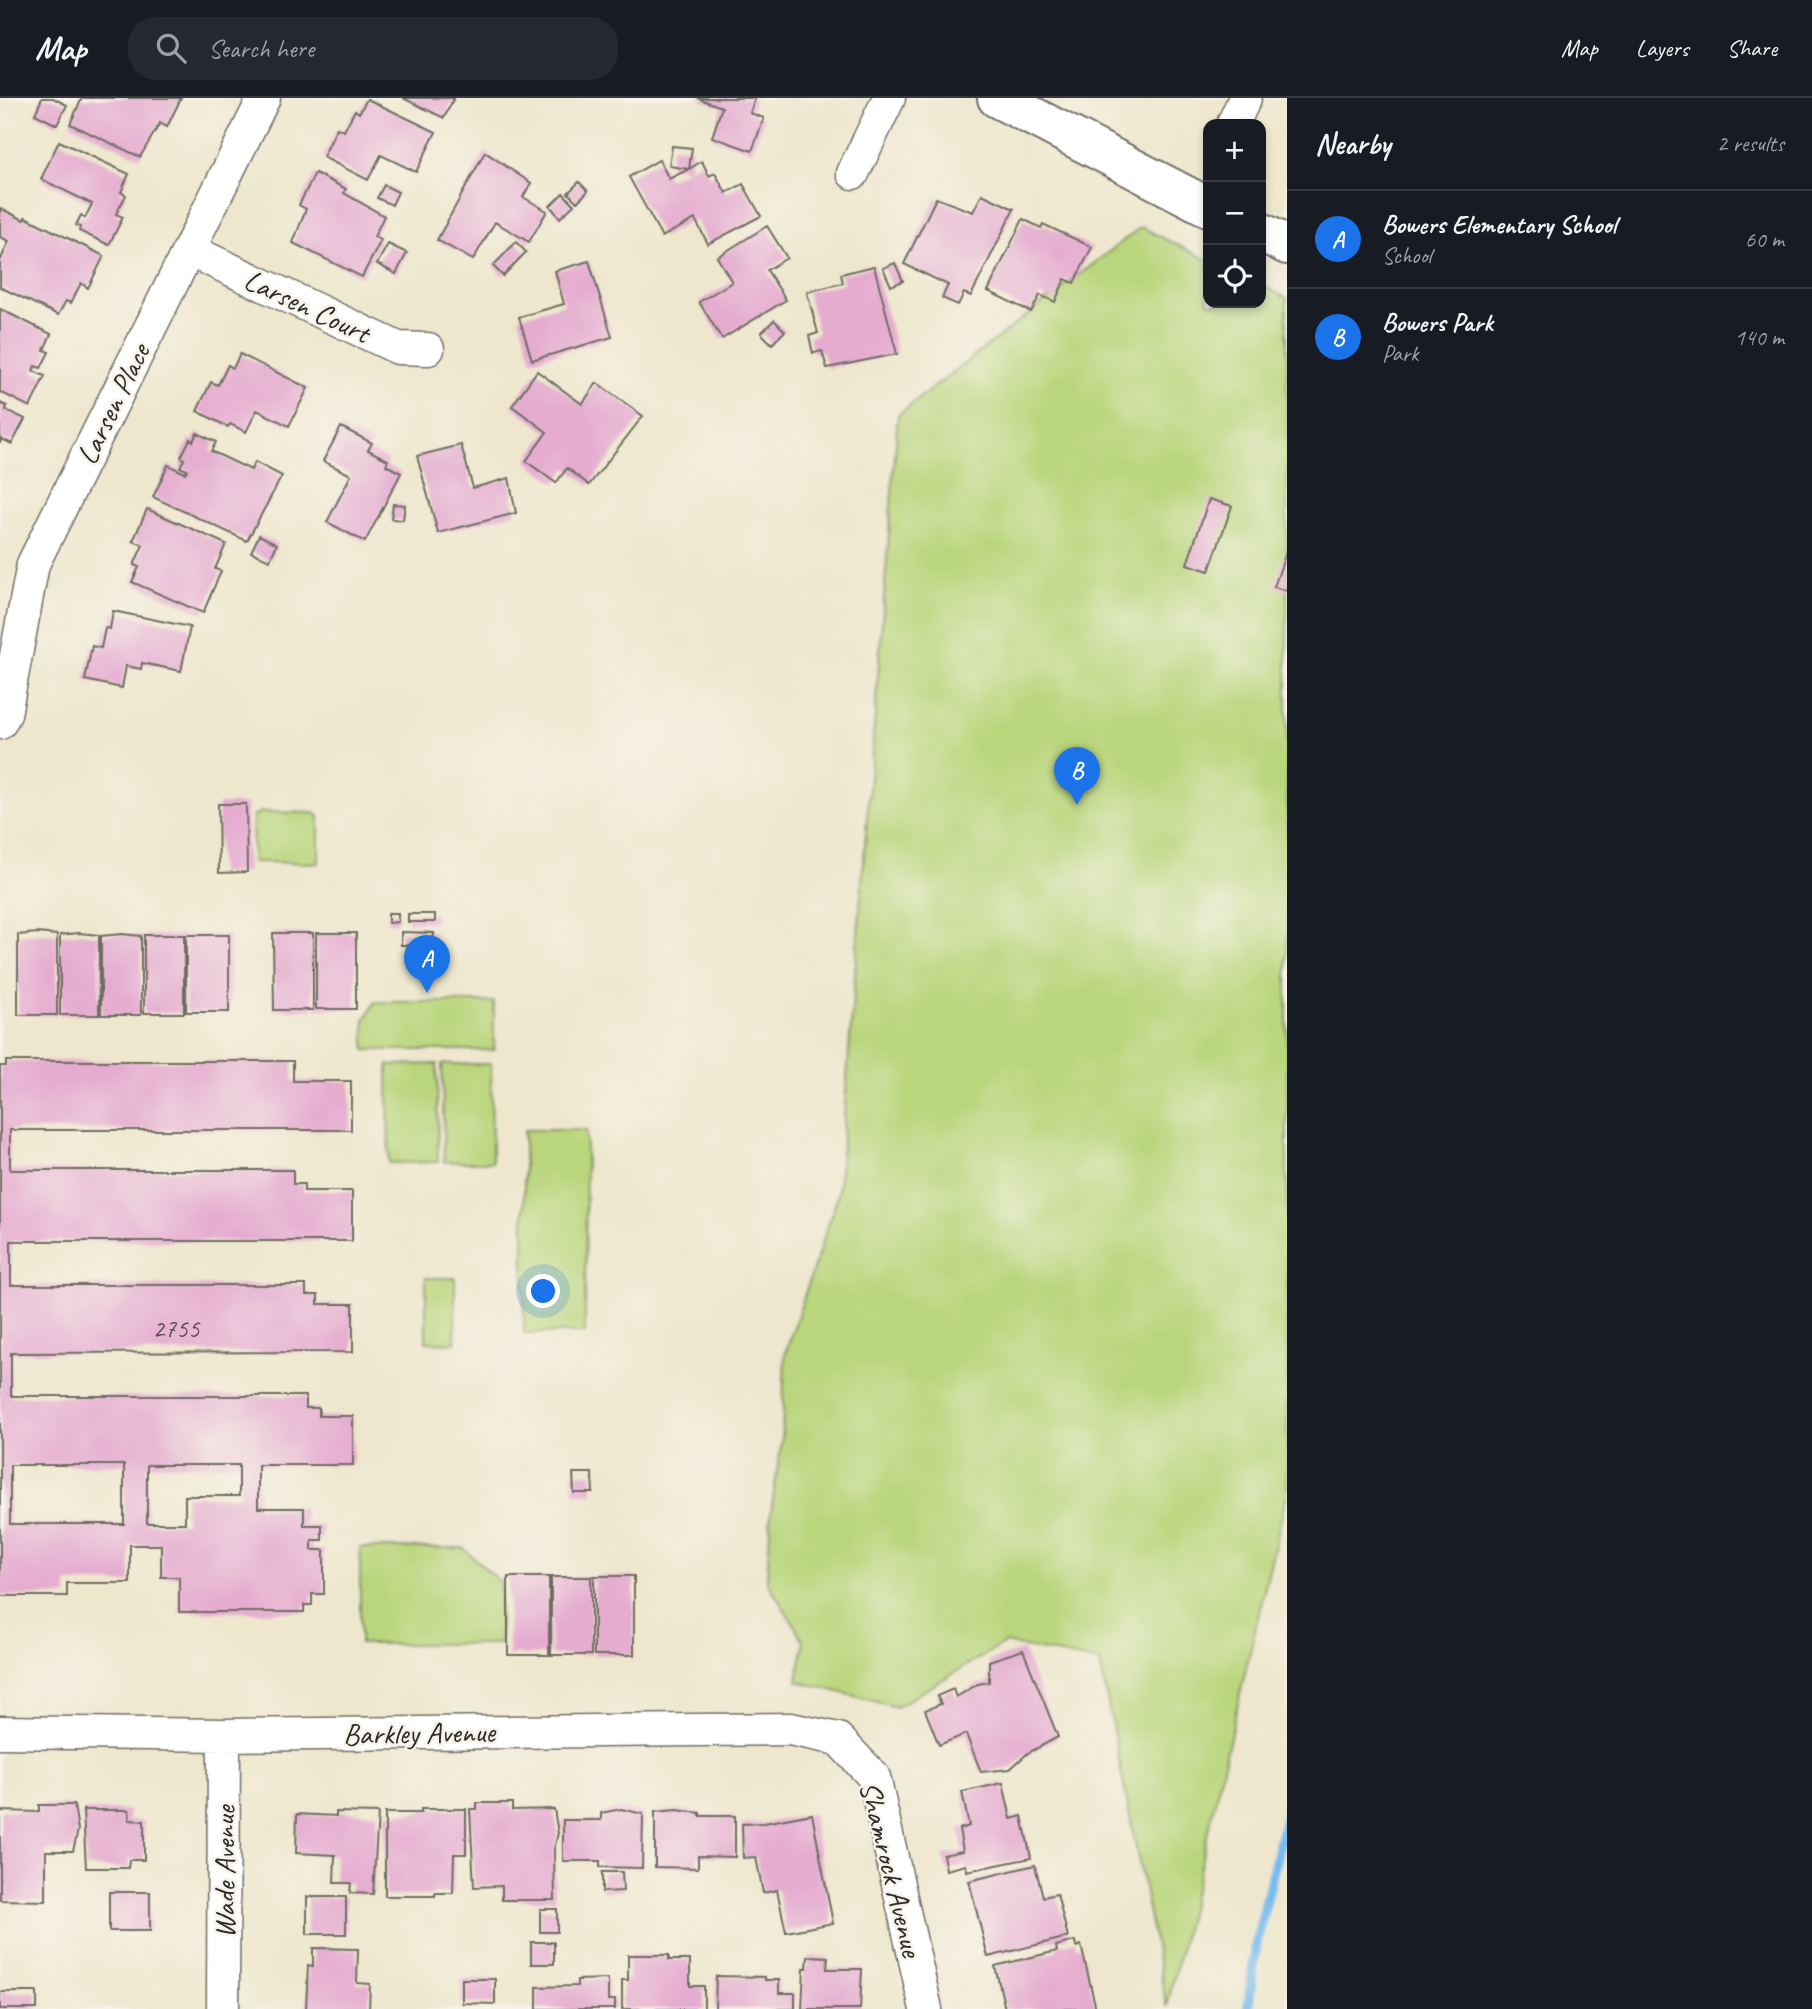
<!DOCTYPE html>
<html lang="en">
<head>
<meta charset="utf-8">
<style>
	:root { --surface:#171b24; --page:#242831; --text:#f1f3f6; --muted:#9ea1a6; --line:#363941; --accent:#1a73e8 }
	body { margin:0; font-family:Caveat,sans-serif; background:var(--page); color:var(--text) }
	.controls { position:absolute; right:21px; top:21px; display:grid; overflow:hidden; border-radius:14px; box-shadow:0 4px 10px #0003 }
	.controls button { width:63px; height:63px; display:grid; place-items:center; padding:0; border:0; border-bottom:2px solid var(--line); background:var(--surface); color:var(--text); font:35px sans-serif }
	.you { position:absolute; left:544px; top:1194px; width:24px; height:24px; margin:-18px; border:5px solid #fff; border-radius:50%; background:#1a73e8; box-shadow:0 0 0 10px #1a73e833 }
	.badge { display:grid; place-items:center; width:46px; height:46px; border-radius:50%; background:var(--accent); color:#fff; font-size:23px; font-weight:700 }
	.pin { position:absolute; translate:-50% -58px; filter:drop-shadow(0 2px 4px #0008) }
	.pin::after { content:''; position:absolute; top:37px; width:24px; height:21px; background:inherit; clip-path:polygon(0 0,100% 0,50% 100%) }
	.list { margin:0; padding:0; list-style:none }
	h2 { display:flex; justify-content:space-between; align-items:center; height:91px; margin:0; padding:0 28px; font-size:30px }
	h2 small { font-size:23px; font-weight:400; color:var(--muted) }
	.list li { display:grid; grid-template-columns:46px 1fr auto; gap:21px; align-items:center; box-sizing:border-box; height:98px; padding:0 28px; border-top:2px solid var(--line) }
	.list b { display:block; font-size:26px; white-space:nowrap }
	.list p { margin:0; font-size:23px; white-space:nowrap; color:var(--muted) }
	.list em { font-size:23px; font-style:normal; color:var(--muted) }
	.icon { flex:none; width:38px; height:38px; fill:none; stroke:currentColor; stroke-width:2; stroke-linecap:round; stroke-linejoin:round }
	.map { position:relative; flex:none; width:1287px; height:1911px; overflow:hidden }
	header { display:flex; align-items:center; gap:42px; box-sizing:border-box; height:98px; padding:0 35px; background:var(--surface); border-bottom:2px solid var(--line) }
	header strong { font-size:33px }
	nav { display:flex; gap:38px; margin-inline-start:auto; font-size:24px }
	.search { width:490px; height:63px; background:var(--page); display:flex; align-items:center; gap:18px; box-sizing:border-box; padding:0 24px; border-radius:28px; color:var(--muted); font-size:26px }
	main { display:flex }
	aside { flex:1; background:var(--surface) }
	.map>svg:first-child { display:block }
	.green { fill:#b9d67c; stroke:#728054; stroke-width:2 }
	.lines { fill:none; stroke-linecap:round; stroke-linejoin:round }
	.stream { stroke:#77bcee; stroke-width:10 }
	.building { fill:#e5acd0; fill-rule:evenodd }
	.minor-casing { stroke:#6f6d64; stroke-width:35 }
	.tertiary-casing { stroke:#6f6d64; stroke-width:42 }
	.minor { stroke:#fff; stroke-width:32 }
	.tertiary { stroke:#fff; stroke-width:38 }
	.labels { text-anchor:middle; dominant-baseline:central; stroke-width:5; stroke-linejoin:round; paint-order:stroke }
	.number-label { font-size:26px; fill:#5a4b54 }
	.street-label { font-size:30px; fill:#2b2b2b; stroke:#f7f3e8 }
</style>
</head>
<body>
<header>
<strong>Map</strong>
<div class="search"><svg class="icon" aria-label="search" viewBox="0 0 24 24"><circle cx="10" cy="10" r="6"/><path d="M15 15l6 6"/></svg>Search here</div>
<nav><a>Map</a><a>Layers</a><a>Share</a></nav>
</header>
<main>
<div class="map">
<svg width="1287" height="1911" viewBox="0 0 1287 1911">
	<rect width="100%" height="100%" fill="#f7f3e8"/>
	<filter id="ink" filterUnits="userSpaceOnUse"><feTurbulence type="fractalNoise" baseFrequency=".0143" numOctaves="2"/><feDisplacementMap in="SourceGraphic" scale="14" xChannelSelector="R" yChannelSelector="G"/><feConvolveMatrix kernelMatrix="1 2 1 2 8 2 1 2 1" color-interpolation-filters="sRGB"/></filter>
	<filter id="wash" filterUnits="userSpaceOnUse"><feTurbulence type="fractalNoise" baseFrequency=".00686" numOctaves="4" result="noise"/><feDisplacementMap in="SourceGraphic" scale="28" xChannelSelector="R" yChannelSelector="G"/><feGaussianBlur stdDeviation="1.57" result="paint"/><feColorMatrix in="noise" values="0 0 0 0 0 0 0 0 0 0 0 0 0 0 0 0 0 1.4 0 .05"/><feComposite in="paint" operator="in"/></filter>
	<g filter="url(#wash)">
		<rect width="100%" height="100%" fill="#eee7cd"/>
		<!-- green -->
		<path class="green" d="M 1141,129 L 1208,162 L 1208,205 L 1261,205 L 1261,187 L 1287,200 L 1287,1395 L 1167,1909 L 1100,1564 L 1005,1545 L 896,1609 L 797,1583 L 804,1543 L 767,1483 L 771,1414 L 782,1341 L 785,1256 L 838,1097 L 898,317 Z
			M 261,714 L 314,715 L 319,718 L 319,765 L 252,764 L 253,718 Z
			M 375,904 L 494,904 L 494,952 L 365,952 L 365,922 Z
			M 437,966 L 438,1064 L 389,1065 L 388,967 Z
			M 442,966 L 491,966 L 492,1064 L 444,1064 Z
			M 524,1032 L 586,1032 L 585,1235 L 524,1235 Z
			M 426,1180 L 455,1180 L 455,1245 L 426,1244 Z
			M 360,1450 L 463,1450 L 500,1484 L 500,1546 L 360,1546 Z"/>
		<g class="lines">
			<!-- stream -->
			<path class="stream" d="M 1248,1911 L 1256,1847 L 1287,1713"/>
		</g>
		<g id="blocks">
			<!-- building -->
			<path class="building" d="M 42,0 L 53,0 L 67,7 L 57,27 L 35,16 Z
				M 82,0 L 181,0 L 167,29 L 160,25 L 140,59 L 70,26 Z
				M 403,0 L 454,0 L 444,20 Z
				M 697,0 L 755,0 L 750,15 L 764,20 L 752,53 L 712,39 L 722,9 Z
				M 367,1 L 436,34 L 416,74 L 381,57 L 368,82 L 323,59 L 337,30 L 344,33 L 355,12 L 359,15 Z
				M 59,43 L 129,76 L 121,94 L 126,97 L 116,116 L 123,119 L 109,147 L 79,133 L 80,129 L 76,127 L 81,117 L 85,120 L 92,106 L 41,81 Z
				M 672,48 L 692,50 L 689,71 L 702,63 L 709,78 L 715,75 L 726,95 L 743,86 L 761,118 L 708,146 L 695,121 L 662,139 L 629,79 L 659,62 L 669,81 L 689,71 L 669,68 Z
				M 485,54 L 531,85 L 523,99 L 547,113 L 529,144 L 495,124 L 473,162 L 437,142 Z
				M 315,75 L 346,91 L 344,95 L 384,118 L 374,139 L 381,142 L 362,179 L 293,145 L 306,111 L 299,107 Z
				M 579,84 L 588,93 L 577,104 L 568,95 Z
				M 384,87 L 398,94 L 392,107 L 377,100 Z
				M 563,95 L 574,107 L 560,120 L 550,108 Z
				M 982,96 L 1014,111 L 971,198 L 964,195 L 958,207 L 942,200 L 948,187 L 904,166 L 936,100 L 973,114 Z
				M 0,110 L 24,122 L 25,119 L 104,158 L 88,190 L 81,185 L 71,205 L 66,203 L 58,217 L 0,189 L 0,163 L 9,143 L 0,139 Z
				M 1023,121 L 1041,130 L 1043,126 L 1092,149 L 1074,185 L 1065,181 L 1055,204 L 1040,197 L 1031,214 L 988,193 Z
				M 767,128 L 787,160 L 767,172 L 786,202 L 722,241 L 699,204 L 732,184 L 717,159 Z
				M 516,144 L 526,154 L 503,178 L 493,168 Z
				M 388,146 L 407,155 L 396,176 L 377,166 Z
				M 589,163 L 612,239 L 532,262 L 519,219 L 564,206 L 555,173 Z
				M 895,165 L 903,183 L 891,188 L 883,170 Z
				M 874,168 L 897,256 L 827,270 L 822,253 L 813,255 L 809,238 L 818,235 L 807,194 L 843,185 L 841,176 Z
				M 0,211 L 51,236 L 44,252 L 49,254 L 41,270 L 35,268 L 33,273 L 45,278 L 30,309 L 0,294 Z
				M 774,222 L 785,233 L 772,246 L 761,235 Z
				M 240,256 L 308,290 L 289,328 L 257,312 L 246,334 L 230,326 L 228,329 L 197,313 L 211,284 L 218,287 L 228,267 L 233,270 Z
				M 537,273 L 582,306 L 597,285 L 643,318 L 589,387 L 567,370 L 556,385 L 526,363 L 547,334 L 512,308 Z
				M 0,305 L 7,308 L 6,312 L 25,321 L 12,346 L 2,341 L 0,345 Z
				M 341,329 L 372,345 L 368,352 L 388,362 L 386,367 L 401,375 L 365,444 L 327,424 L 351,377 L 323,363 Z
				M 197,335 L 216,344 L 211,353 L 251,372 L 255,364 L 282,378 L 247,443 L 153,399 L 168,367 L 185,375 L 187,372 L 180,369 L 184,361 L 181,359 L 190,341 L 193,343 Z
				M 461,347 L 473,390 L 509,380 L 516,415 L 438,435 L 417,358 Z
				M 1209,401 L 1232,408 L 1209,473 L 1187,466 Z
				M 393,406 L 405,407 L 403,422 L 391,421 Z
				M 147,411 L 226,446 L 215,471 L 221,473 L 203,515 L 132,484 L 139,469 L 134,467 L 143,447 L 133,443 Z
				M 259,437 L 277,446 L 270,462 L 251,454 Z
				M 1287,451 L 1287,493 L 1274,489 Z
				M 113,513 L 190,529 L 181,573 L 142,565 L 141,571 L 126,568 L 122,590 L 85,582 L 92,548 L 101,550 L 105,530 L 110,531 Z
				M 218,706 L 246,706 L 247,774 L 219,775 Z
				M 388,815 L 398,815 L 398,824 L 388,825 Z
				M 408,816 L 435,816 L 435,824 L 408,824 Z
				M 401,834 L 434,835 L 433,847 L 401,847 Z
				M 37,835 L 57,837 L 57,917 L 18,917 L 18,837 Z
				M 79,835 L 99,837 L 99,917 L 60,917 L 60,837 Z
				M 273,835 L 313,835 L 313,912 L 274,912 Z
				M 316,835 L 356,835 L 356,911 L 316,911 Z
				M 122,836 L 141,838 L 141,917 L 101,917 L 101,838 Z
				M 144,837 L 184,837 L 184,915 L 144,915 Z
				M 186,837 L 229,837 L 229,914 L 186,914 Z
				M 6,963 L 293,963 L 293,983 L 351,983 L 351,1032 L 10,1032 L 10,1072 L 293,1072 L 293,1086 L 304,1086 L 304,1093 L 352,1093 L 352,1143 L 11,1143 L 11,1187 L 306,1187 L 306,1197 L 318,1197 L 318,1206 L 353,1206 L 353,1254 L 11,1255 L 11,1298 L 306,1298 L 306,1310 L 319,1310 L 319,1318 L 353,1318 L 353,1367 L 258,1367 L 258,1410 L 304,1410 L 304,1427 L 322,1427 L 322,1442 L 312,1442 L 312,1452 L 324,1452 L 324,1496 L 312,1496 L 312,1507 L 304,1507 L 304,1514 L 179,1514 L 179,1479 L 161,1479 L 161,1447 L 130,1447 L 130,1485 L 67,1485 L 67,1498 L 0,1498 L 0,968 L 6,968 ZM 10,1367 L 124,1367 L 124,1426 L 10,1426 ZM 147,1367 L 239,1367 L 239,1398 L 185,1398 L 185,1425 L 147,1425 Z
				M 573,1375 L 592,1375 L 593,1395 L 574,1395 Z
				M 594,1478 L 634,1478 L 634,1557 L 594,1557 Z
				M 508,1479 L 549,1479 L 549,1557 L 508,1557 Z
				M 551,1479 L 591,1479 L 591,1557 L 551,1557 Z
				M 1023,1552 L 1058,1639 L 1028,1655 L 1010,1671 L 981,1674 L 966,1636 L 939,1647 L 925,1612 L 941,1606 L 937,1598 L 953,1591 L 956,1599 L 978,1586 L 989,1584 L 989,1563 Z
				M 1003,1685 L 1011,1721 L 1022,1718 L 1031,1760 L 967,1773 L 966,1767 L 946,1772 L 943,1757 L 963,1753 L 959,1731 L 969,1728 L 962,1694 Z
				M 477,1705 L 512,1705 L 512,1712 L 554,1711 L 558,1735 L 554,1751 L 555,1802 L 502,1802 L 502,1788 L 474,1789 L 470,1711 L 477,1711 Z
				M 39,1707 L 74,1707 L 78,1732 L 73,1753 L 46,1753 L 46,1803 L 0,1802 L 0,1713 L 39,1714 Z
				M 421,1711 L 466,1711 L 466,1756 L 454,1756 L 453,1795 L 435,1795 L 435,1798 L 385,1798 L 385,1715 L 421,1715 Z
				M 621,1711 L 643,1716 L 642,1770 L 600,1769 L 600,1763 L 563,1763 L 563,1722 L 601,1722 L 601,1715 Z
				M 83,1712 L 129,1712 L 129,1722 L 144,1723 L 144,1762 L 129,1762 L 128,1770 L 86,1770 Z
				M 677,1712 L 700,1715 L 700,1718 L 735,1718 L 735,1759 L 698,1758 L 698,1770 L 655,1769 L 655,1714 Z
				M 336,1714 L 378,1715 L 373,1796 L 350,1795 L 351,1785 L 334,1785 L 335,1757 L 296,1755 L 297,1716 L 336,1718 Z
				M 812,1716 L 833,1825 L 786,1834 L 777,1792 L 763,1795 L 756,1759 L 743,1760 L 742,1726 L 764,1725 Z
				M 1035,1767 L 1043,1799 L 1057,1796 L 1068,1839 L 988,1859 L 969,1783 Z
				M 602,1774 L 622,1774 L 623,1793 L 602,1794 Z
				M 109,1794 L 150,1794 L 150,1833 L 109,1833 Z
				M 307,1799 L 346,1799 L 346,1836 L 307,1836 Z
				M 540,1811 L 557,1811 L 557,1834 L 540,1834 Z
				M 1075,1843 L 1076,1849 L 1081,1847 L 1096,1911 L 1005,1911 L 995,1868 L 1057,1853 L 1056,1848 Z
				M 531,1844 L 554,1844 L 554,1866 L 531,1866 Z
				M 313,1850 L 358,1851 L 357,1885 L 370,1886 L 369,1911 L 306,1911 L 308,1867 L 313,1868 Z
				M 628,1857 L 669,1857 L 669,1862 L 690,1862 L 690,1888 L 704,1888 L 704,1911 L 622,1911 L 622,1882 L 628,1882 Z
				M 808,1858 L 828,1859 L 827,1871 L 862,1871 L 860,1911 L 802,1911 L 804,1870 L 807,1870 Z
				M 716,1878 L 765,1879 L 765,1882 L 779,1882 L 779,1895 L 795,1895 L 795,1911 L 715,1911 Z
				M 462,1881 L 495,1881 L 495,1906 L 462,1905 Z
				M 608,1881 L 608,1902 L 615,1902 L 615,1911 L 537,1911 L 537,1889 L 577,1888 L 577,1882 Z
				M 0,1894 L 37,1894 L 37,1911 L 0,1911 Z"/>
		</g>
	</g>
	<g filter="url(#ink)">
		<use href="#blocks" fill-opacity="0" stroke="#6f6d64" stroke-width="2"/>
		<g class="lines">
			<defs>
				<path id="minor" d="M 1233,26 L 1245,0
					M 853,75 L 889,0
					M 189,152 L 398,250 L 428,251
					M 0,625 L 5,616 L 33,466 L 264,0
					M 0,1634 L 224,1637 L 790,1631 L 838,1641 L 874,1679 L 926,1911
					M 223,1911 L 224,1637"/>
				<path id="tertiary" d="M 997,0 L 1208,109
					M 1261,134 L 1287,147"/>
			</defs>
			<!-- minor casing -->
			<use href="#minor" class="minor-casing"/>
			<!-- tertiary casing -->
			<use href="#tertiary" class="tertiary-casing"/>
			<!-- minor -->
			<use href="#minor" class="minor"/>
			<!-- tertiary -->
			<use href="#tertiary" class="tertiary"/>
		</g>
	</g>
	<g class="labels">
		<!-- number labels -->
		<g class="number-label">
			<text x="176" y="1230">2755</text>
		</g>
		<!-- street labels -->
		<g class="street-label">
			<text transform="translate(307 208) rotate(25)">Larsen Court</text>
			<text transform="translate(113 306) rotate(-64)">Larsen Place</text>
			<text transform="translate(419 1635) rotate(-1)">Barkley Avenue</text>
			<text transform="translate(891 1771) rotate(76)">Shamrock Avenue</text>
			<text transform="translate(224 1774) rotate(-90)">Wade Avenue</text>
		</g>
	</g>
</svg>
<div class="controls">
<button>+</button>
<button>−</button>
<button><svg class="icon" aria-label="locate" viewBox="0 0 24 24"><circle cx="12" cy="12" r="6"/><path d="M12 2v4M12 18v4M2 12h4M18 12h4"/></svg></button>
</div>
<div class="you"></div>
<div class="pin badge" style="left:427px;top:895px">A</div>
<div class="pin badge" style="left:1077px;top:707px">B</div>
</div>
<aside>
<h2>Nearby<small>2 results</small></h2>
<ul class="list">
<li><span class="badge">A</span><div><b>Bowers Elementary School</b><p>School</p></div><em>60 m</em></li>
<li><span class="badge">B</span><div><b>Bowers Park</b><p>Park</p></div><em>140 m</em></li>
</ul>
</aside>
</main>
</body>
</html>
